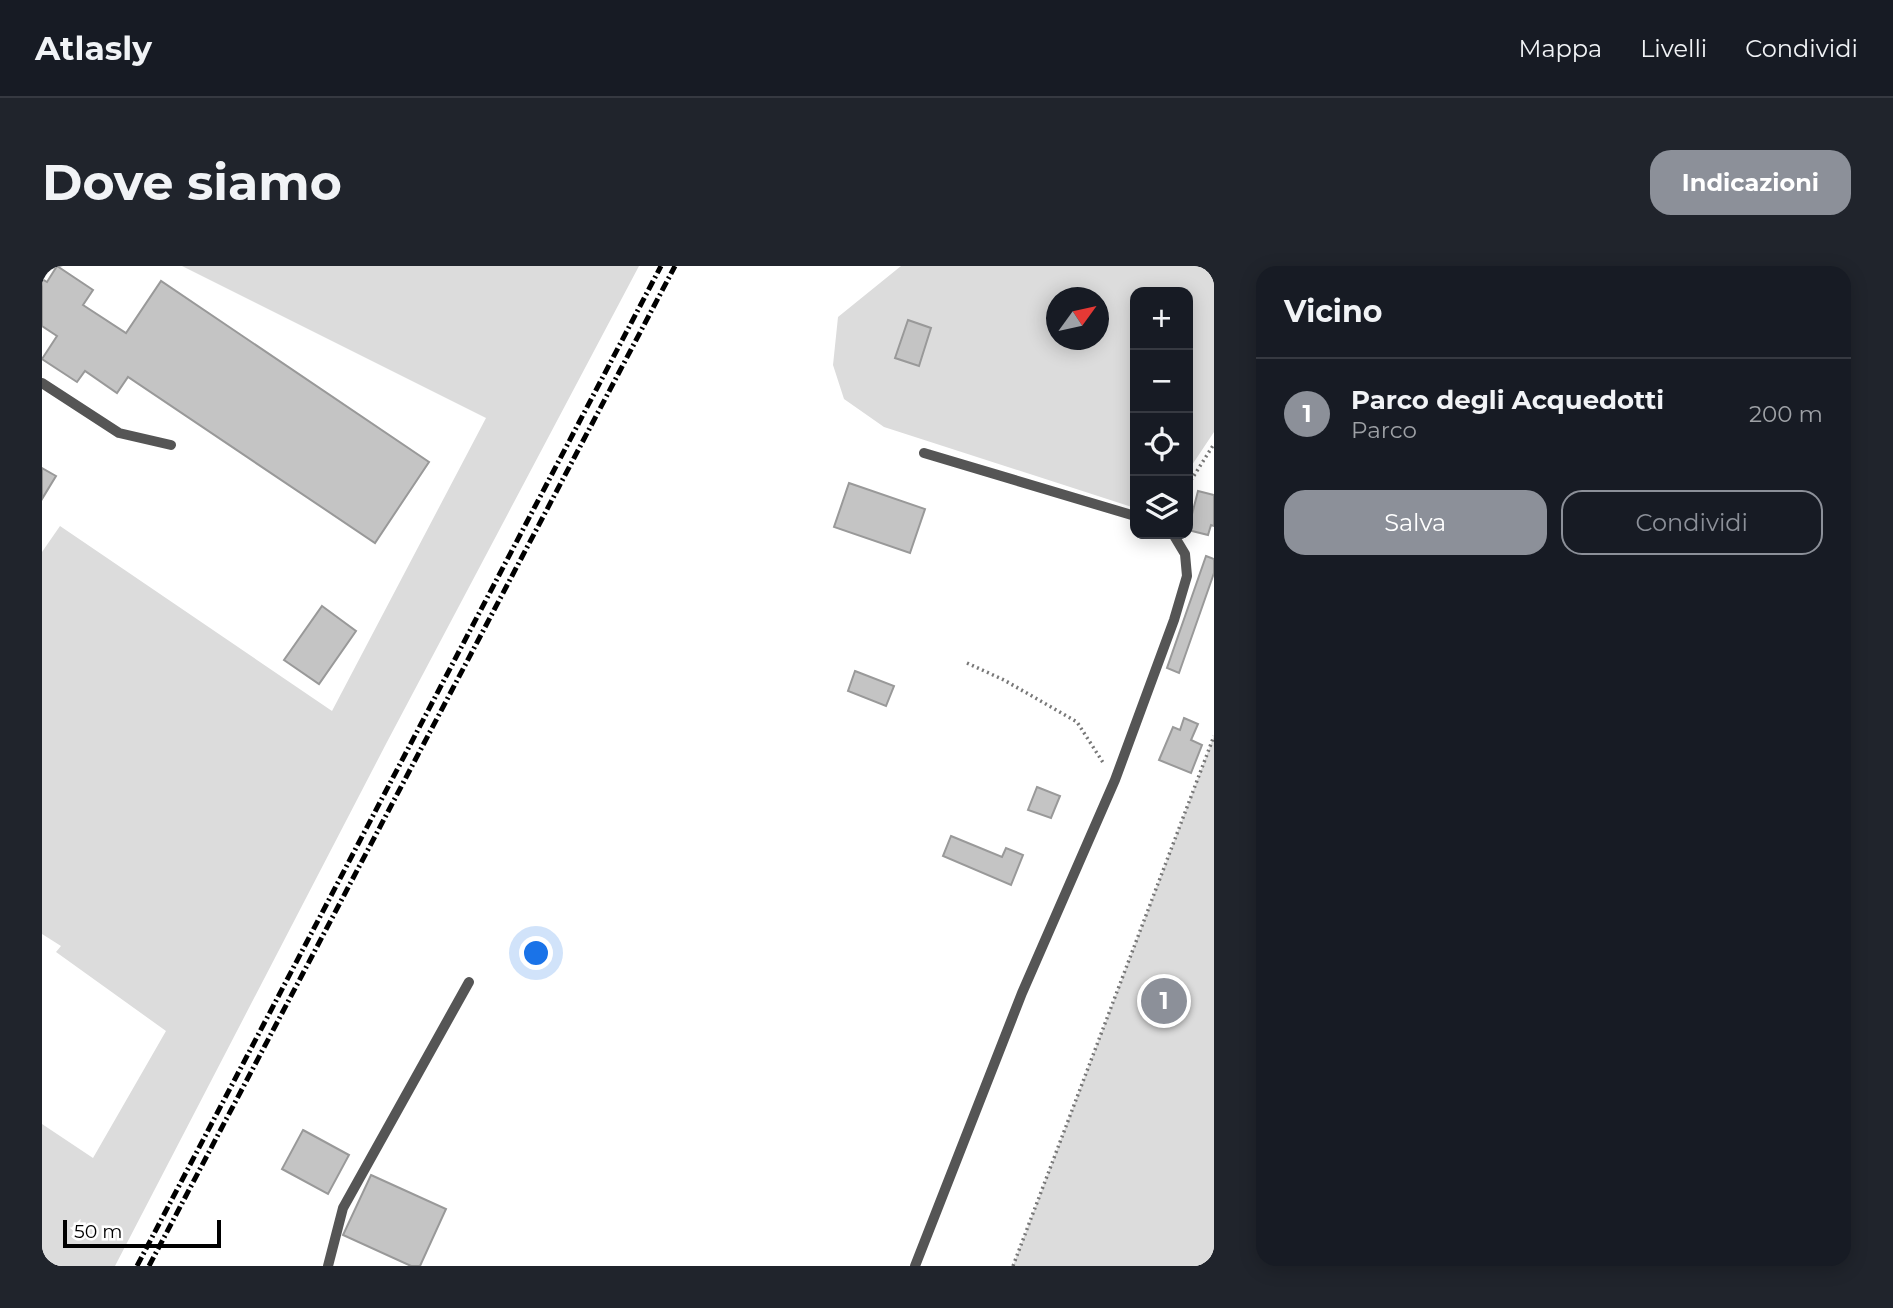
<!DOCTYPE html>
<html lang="it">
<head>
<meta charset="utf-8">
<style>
	:root { --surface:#171b24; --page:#20242c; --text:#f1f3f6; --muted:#9ea1a6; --line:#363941; --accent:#8c9099 }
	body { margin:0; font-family:Montserrat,sans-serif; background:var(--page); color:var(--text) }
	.controls { position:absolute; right:21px; top:21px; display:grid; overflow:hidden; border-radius:14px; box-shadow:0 4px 18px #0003 }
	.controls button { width:63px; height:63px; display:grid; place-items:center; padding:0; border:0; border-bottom:2px solid var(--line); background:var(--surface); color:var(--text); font:35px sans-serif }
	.compass { position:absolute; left:1004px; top:21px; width:63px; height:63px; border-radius:50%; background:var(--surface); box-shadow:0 4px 18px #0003; rotate:57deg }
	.scale { position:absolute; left:21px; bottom:18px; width:158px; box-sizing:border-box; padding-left:7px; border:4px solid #000; border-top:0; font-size:19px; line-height:24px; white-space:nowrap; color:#000; -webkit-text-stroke:5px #fff; paint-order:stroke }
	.you { position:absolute; left:495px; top:688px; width:24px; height:24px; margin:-18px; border:5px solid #fff; border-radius:50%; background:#1a73e8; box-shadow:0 0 0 10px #1a73e833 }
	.badge { display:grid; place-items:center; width:46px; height:46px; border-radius:50%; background:var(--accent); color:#fff; font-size:23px; font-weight:700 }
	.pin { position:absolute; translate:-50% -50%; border:4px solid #fff; box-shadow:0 2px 7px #0006 }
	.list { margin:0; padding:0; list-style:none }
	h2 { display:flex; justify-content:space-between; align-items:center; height:91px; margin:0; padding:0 28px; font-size:30px }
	h2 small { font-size:23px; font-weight:400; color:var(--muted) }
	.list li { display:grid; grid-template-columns:46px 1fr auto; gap:21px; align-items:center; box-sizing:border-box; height:112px; padding:0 28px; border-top:2px solid var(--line) }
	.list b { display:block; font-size:26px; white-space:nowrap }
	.list p { margin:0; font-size:23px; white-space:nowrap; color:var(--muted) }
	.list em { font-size:23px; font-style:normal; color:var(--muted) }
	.actions { display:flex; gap:14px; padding:21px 28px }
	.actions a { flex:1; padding:16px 0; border:2px solid var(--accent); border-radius:21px; text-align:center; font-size:24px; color:var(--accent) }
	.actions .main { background:var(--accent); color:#fff }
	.icon { flex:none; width:38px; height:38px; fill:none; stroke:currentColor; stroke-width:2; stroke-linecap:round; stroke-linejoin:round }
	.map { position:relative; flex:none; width:1172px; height:1000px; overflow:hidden; border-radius:21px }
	header { display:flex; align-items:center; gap:42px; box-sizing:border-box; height:98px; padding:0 35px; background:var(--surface); border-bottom:2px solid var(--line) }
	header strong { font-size:33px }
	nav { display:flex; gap:38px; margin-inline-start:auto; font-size:24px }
	.intro { display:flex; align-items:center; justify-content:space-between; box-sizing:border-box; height:168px; padding:0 42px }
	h1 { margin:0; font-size:49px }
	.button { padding:18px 32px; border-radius:21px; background:var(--accent); color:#fff; font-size:24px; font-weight:700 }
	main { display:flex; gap:42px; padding:0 42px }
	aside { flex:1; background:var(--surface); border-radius:21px; box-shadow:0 4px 18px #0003 }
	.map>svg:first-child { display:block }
	.green { fill:#dcdcdc; fill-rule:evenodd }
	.building { fill:#c4c4c4; stroke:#999; stroke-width:2 }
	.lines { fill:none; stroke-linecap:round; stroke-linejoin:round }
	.path { stroke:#777; stroke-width:3.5; stroke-dasharray:2 3.5; stroke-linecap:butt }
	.service { stroke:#555; stroke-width:10 }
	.rail { stroke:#000; stroke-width:5; stroke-dasharray:10 3.5 2 3.5; stroke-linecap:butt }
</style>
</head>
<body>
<header>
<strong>Atlasly</strong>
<nav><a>Mappa</a><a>Livelli</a><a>Condividi</a></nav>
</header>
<div class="intro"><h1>Dove siamo</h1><a class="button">Indicazioni</a></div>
<main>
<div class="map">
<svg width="1172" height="1000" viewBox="0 0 1172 1000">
	<rect width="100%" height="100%" fill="#fff"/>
	<!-- green -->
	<path class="green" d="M 140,0 L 597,0 L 345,476 L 73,1000 L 0,1000 L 0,858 L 51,892 L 124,765 L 14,686 L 19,680 L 0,668 L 0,286 L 18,260 L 290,445 L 444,152 Z
		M 859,0 L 1172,0 L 1172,166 L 1146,205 L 1146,26 L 1093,26 L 1093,242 L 842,161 L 802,133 L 791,99 L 796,51 ZM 1015,32 L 1056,32 L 1056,74 L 1015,74 Z
		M 1172,470 L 1172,1000 L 971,1000 Z"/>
	<!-- building -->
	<path class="building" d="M 15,0 L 51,24 L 41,39 L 84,67 L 119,15 L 387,196 L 333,277 L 86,111 L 75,127 L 43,105 L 35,116 L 0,93 L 15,70 L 0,60 L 0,13 L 5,16 Z
		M 866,54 L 889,62 L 877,100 L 853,92 Z
		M 0,202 L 14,210 L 0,233 Z
		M 807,217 L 883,243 L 868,287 L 792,261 Z
		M 1156,225 L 1172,229 L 1172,260 L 1169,259 L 1166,269 L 1146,264 Z
		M 1164,290 L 1172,293 L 1172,307 L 1137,407 L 1125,402 Z
		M 280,340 L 314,365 L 277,418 L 242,394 Z
		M 813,405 L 852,420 L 844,440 L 806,425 Z
		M 1142,452 L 1156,458 L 1149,474 L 1160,479 L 1149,507 L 1117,494 L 1131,461 L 1138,464 Z
		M 995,521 L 1018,530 L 1009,552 L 986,544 Z
		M 909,570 L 960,591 L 964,582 L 981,589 L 969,619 L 901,590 Z
		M 261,864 L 307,889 L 286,928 L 240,903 Z
		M 329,909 L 404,943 L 378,1000 L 369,1000 L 301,969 Z"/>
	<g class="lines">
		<!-- path -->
		<path class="path" d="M 1146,219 L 1172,178
			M 925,397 L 962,414 L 1035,456 L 1062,498
			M 971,1000 L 1172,470"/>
		<!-- service -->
		<path class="service" d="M 0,117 L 77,167 L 129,179
			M 882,187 L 1093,250
			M 286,1000 L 301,942 L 427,716
			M 873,1000 L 980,727 L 1073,514 L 1132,354 L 1145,310 L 1143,288 L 1131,268"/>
		<!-- rail -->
		<path class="rail" d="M 95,1000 L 619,0
			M 107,1000 L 633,0"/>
	</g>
</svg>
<div class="controls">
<button>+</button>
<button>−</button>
<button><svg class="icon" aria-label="locate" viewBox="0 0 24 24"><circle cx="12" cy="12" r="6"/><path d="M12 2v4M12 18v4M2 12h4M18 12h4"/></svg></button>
<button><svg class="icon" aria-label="layers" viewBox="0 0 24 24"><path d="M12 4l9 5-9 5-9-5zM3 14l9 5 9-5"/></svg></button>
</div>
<svg class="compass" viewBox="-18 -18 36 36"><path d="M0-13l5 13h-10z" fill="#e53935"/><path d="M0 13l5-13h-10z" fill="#9ea1a6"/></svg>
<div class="scale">50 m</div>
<div class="you"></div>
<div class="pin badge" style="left:1122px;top:735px">1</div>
</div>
<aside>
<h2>Vicino<small></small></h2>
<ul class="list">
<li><span class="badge">1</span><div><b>Parco degli Acquedotti</b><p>Parco</p></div><em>200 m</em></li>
</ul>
<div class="actions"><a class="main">Salva</a><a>Condividi</a></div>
</aside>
</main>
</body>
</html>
